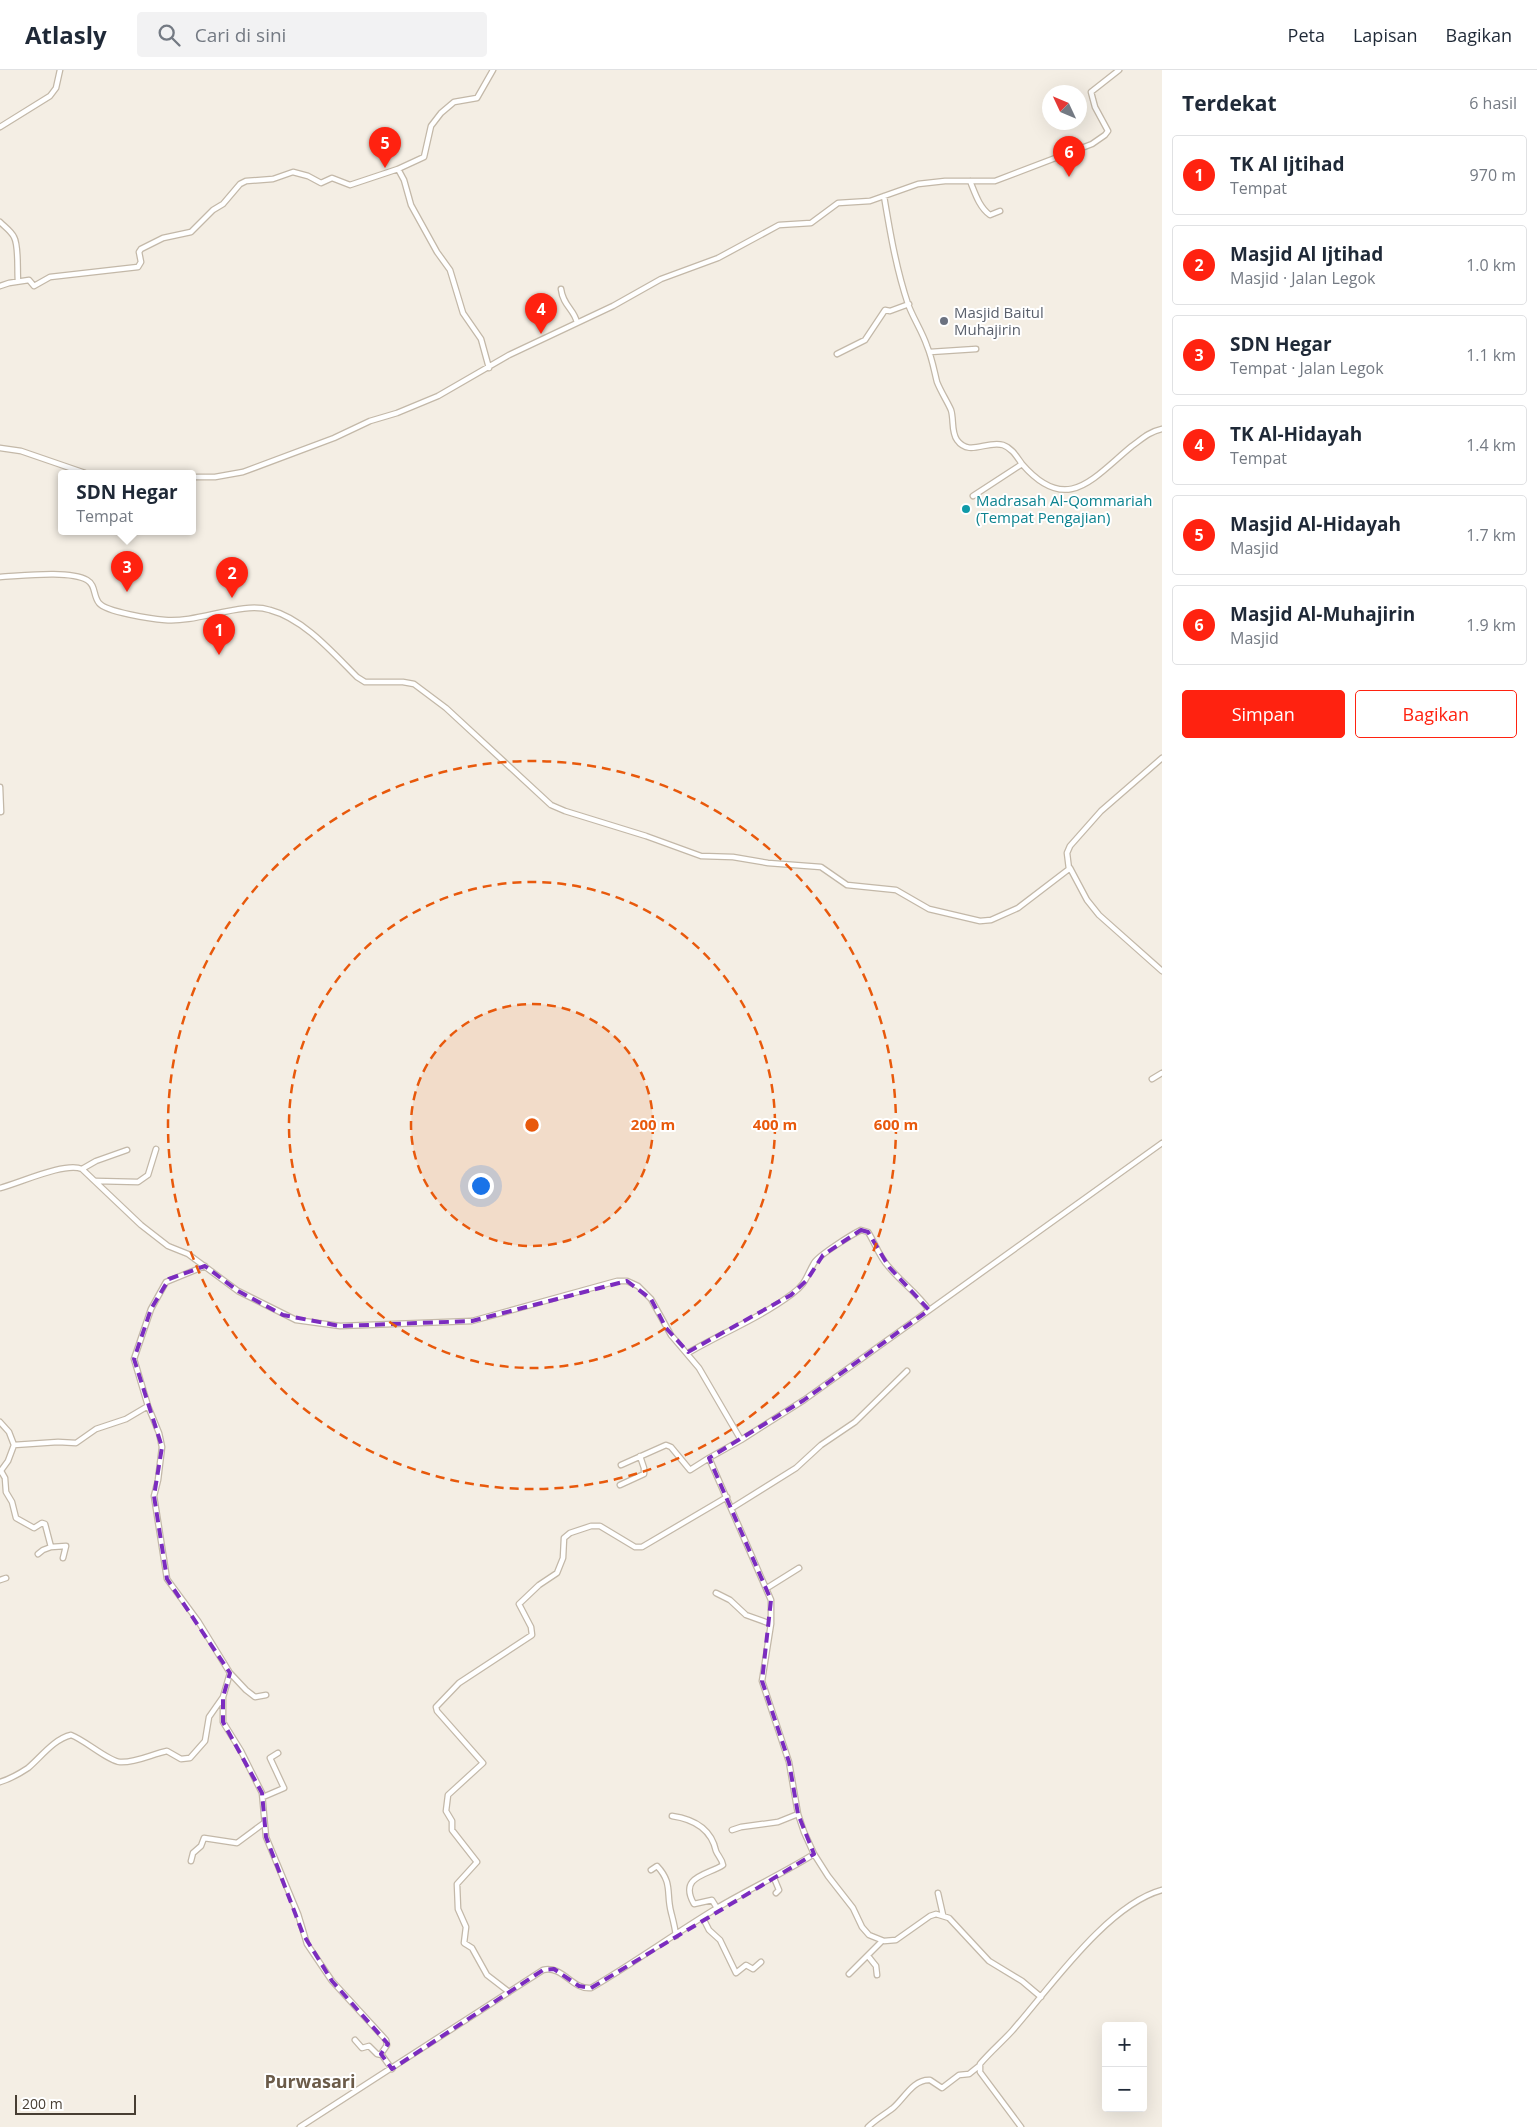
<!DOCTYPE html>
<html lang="id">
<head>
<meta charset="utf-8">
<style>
	:root { --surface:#fff; --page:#f2f2f3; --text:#1f2937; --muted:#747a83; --line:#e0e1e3; --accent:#ff2210 }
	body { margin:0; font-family:"Open Sans",sans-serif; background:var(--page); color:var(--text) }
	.controls { position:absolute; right:15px; bottom:15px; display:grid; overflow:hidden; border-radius:5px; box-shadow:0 5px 20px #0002 }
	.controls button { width:45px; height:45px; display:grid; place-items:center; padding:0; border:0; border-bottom:1px solid var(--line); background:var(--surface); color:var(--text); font:25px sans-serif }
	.compass { position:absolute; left:1042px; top:15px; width:45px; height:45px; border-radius:50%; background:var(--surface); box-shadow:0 5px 20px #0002; rotate:314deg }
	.scale { position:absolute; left:15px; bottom:12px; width:121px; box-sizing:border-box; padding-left:5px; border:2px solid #473e33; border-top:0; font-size:14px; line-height:18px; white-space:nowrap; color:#473e33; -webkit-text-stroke:4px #fff; paint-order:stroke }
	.you { position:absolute; left:480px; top:1115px; width:18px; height:18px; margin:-12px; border:4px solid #fff; border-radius:50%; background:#1a73e8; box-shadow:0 0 0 8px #1a73e833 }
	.badge { display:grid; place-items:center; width:32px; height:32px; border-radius:50%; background:var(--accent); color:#fff; font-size:16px; font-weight:700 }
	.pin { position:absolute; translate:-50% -41px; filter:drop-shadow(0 1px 2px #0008) }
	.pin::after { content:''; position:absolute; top:26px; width:18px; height:15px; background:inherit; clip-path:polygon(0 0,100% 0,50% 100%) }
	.popup { position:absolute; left:58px; top:400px; width:138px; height:65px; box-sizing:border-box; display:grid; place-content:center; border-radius:5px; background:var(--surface); filter:drop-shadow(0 1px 4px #0005); font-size:16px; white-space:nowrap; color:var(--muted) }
	.popup b { font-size:19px; color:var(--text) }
	.popup::after { content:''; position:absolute; left:50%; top:100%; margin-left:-10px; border:10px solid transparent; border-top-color:var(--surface) }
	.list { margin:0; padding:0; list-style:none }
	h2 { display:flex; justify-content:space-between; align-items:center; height:65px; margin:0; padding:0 20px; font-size:21px }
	h2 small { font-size:16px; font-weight:400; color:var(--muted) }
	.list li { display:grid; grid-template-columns:32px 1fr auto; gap:15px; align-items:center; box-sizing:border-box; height:80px; margin:0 10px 10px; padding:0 10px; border:1px solid var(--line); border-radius:5px }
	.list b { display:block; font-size:19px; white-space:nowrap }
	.list p { margin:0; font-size:16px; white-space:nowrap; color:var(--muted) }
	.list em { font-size:16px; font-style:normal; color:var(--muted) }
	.actions { display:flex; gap:10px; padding:15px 20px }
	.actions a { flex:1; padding:11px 0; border:1px solid var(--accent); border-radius:5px; text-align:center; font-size:18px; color:var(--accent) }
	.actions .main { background:var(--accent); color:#fff }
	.icon { flex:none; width:28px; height:28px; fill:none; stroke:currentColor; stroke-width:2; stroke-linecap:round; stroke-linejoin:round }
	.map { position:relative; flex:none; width:1162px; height:2057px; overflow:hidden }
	header { display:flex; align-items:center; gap:30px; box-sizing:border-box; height:70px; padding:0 25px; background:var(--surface); border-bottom:1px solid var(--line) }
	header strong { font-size:24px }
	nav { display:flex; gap:28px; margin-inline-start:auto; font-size:18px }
	.search { width:350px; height:45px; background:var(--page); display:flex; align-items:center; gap:12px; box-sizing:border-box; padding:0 18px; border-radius:5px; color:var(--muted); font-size:19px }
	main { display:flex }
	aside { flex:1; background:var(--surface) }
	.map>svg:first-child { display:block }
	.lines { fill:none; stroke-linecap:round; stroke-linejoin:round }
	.street-casing { stroke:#c3b8a8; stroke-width:7 }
	.street { stroke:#fff; stroke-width:4.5 }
	.marked { fill:none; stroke:#7b2cbf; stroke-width:4; stroke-dasharray:10 6; stroke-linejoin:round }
	.ring { fill:none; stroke:#e8590c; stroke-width:2.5; stroke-dasharray:9 6 }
	.worship-dot { fill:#6b7280; stroke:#fff; stroke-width:2 }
	.culture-dot { fill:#0f9aa8; stroke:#fff; stroke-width:2 }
	.labels { text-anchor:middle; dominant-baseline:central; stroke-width:4; stroke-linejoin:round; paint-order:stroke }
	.worship-label { font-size:15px; fill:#5b616d; stroke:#fff; text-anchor:start }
	.culture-label { font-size:15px; fill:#0d838f; stroke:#fff; text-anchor:start }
	.quarter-label { font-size:18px; font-weight:bold; fill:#6b5b49; stroke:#fff }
	.centre { fill:#e8590c; stroke:#fff; stroke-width:2.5 }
	.ring-label { font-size:15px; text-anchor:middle; font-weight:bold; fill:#e8590c; stroke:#fff; stroke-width:4; stroke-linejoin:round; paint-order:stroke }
</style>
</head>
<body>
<header>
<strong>Atlasly</strong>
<div class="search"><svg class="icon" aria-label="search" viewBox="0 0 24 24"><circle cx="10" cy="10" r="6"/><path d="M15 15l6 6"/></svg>Cari di sini</div>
<nav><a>Peta</a><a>Lapisan</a><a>Bagikan</a></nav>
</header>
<main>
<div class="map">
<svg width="1162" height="2057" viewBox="0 0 1162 2057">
	<rect width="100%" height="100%" fill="#f4eee4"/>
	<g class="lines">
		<defs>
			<path id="street" d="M 0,57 L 50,26 L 56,18 L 60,0
				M 970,111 C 975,123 979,137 990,145 L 1000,141
				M 884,126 C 890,162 896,198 908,234 C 913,248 922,261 927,276 C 932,288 934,300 937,312 C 941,322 947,331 951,340 C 954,349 951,362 957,370 C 969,387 987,370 1003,375 C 1012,378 1017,387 1022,394
				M 0,152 C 5,157 11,161 14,167 C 19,176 17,199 18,211
				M 0,216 L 9,213 L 29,210 L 34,216 L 50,207 L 138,197 L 141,192 L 139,182 L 141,179 L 163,168 L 191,162 L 213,140 L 223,134 L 240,114 L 246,111 L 273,109 L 293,102 L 308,106 L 321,113 L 332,108 L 350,115 L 398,99
				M 561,219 C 563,236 575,240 577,253
				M 930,282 L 976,279
				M 837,284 L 865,270 L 885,240 L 890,241 L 909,234
				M 489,298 L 481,269 L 463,243 L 450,200 L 437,182 L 411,135 L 404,110 L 398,99 L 424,87 L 431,56 L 441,43 L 454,32 L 477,28 L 493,0
				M 0,378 L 21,381 L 85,403
				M 192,407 L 215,407 L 243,402 L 334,368 L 370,351 L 397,343 L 438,326 L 509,285 L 613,236 L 661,209 L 718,188 L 779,155 L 811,153 L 838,133 L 870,131 L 918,114 L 945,111 L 995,111 L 1092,74 L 1105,65 L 1108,61 L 1095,37 L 1091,22 L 1119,0
				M 973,426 L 1022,394 C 1067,446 1093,408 1132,376 C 1143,368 1149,362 1162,359
				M 0,507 C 21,506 69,500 87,510 C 96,515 93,526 99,533 C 106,542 152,549 165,550 C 198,553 242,531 270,540 C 304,549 333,583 357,607 L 365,612 L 403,612 L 414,614 L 446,638 L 551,735 L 565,741 L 646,766 L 701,786 L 733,787 L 768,793 L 821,797 L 847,815 L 896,820 L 929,839 L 980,851 L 991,850 L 1018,838 L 1069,799 L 1067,783 L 1070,776 L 1101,741 L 1162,688
				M 0,717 L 1,742
				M 1070,798 L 1087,830 L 1099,845 L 1162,901
				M 1152,1009 L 1162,1003
				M 82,1099 L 96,1091 L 127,1080
				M 96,1111 L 138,1112 L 148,1105 L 156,1079
				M 0,1118 C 20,1113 64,1092 82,1099 L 141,1155 L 168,1176 L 188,1184 L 238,1221 L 296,1250 L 340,1256 L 472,1251 L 617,1211 L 627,1211 L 638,1216 L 651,1229 L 671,1265 L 699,1298 L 741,1370 L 804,1330 L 1162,1073
				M 688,1283 C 722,1263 760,1248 792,1224 C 806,1214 806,1207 814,1193 C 819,1185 851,1165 861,1160 L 868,1162 C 875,1173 879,1186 888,1196 C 901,1212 917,1223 929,1240
				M 148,1336 L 159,1363 L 162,1377 L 158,1410 L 154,1426 L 167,1509 L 198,1551 L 230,1603 L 223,1627 L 223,1652 L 241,1681 L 262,1723 L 266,1767 L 298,1844 L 307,1874 L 332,1911 L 386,1970 L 387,1975 L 381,1984 L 392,1999
				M 0,1352 L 9,1362 L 14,1375
				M 741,1370 L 709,1388 L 771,1530 L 771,1554 L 762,1611 L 789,1692 L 798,1744 L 804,1762 L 814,1784 L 828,1806 L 853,1838 L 862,1857 L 869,1865 L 884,1871 L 896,1870 L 930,1846 L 936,1844 L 949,1848 L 989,1891 L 1022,1911 L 1041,1927
				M 621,1395 L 666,1375 L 671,1377 L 690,1400 L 709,1388
				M 1,1401 L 5,1408 L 6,1422 L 12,1432 L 16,1448 L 34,1458 L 42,1453 L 45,1454 L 51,1477 L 66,1476 L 63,1488
				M 0,1402 L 8,1391 L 14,1375 L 58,1372 L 76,1373 L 96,1359 L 126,1349 L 148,1336 L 134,1289 L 151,1239 L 166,1212 L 205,1196
				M 620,1415 L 644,1404 L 644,1398 L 640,1386
				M 732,1438 L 796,1398 L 821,1375 L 855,1352 L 907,1301
				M 38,1484 L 43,1480 L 51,1477
				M 0,1510 L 6,1508
				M 767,1518 L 799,1498
				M 716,1523 L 730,1530 L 746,1545 L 771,1554
				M 230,1603 L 246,1620 L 255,1627 L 266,1625
				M 0,1712 C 10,1709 19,1704 28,1698 C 41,1687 54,1669 71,1665 C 85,1670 108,1691 120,1692 C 136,1693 152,1684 167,1681 L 181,1689 L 190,1688 L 205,1671 L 209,1647 L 223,1627
				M 263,1727 L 284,1718 L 270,1688 L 278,1683
				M 672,1746 C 693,1749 711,1758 716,1781 C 718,1786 722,1789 723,1795 C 708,1805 678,1806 694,1834 L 712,1830 L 717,1838
				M 732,1760 L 741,1757 L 778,1752 L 798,1744
				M 191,1791 L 193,1783 L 201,1776 L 204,1768 L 237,1773 L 264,1753
				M 651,1800 L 657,1796 C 673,1813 666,1823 671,1842 C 673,1850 675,1857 676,1866
				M 774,1808 L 779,1820 L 776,1823
				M 938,1823 L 943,1845
				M 703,1848 L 709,1860 L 720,1870 L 736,1903 L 746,1895 L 753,1899 L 761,1892
				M 868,1886 L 876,1896 L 877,1905
				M 849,1904 L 882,1871
				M 509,1922 L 487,1905 L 472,1878 L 464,1873 L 466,1857 L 458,1839 L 457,1814 L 477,1792 L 452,1760 L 452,1751 L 446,1741 L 448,1725 L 483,1693 L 437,1641 L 436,1637 L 459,1613 L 532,1565 L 531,1557 L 519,1534 L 539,1515 L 557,1503 L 563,1488 L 564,1468 L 570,1463 L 591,1456 L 600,1456 L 635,1477 L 642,1477 L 727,1427
				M 355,1970 L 362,1978 L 369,1976 L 377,1984 L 382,1985
				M 300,2057 L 543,1900 C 563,1895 572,1920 591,1918 C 634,1893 674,1864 717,1838 C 749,1819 782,1804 814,1784
				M 868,2057 C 876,2049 884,2045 893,2038 C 904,2029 913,2009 930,2010 L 942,2018 L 959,2005 L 969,2004 L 979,1996
				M 1021,2057 L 980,2002 L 980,1994 C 990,1982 1002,1972 1012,1961 C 1050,1918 1107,1835 1162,1820"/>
		</defs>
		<!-- street casing -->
		<use href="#street" class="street-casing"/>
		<!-- street -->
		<use href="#street" class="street"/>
	</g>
	<!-- marked area -->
	<path class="marked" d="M 861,1160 L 868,1162 L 889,1197 L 929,1240 L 804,1330 L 709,1388 L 771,1530 L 762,1611 L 789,1692 L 798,1744 L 814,1784 L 591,1918 L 579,1916 L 554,1899 L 543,1900 L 392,1999 L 381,1984 L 388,1974 L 332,1911 L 303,1864 L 266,1767 L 262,1723 L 223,1652 L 223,1627 L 230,1603 L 167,1509 L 154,1426 L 162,1377 L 134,1289 L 151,1239 L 169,1209 L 205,1196 L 238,1221 L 283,1245 L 340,1256 L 472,1251 L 627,1211 L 651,1229 L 666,1258 L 688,1282 L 791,1225 L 807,1210 L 823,1185 Z"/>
	<!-- distance rings -->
	<circle cx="532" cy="1055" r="121" fill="#e8590c" fill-opacity=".12"/>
	<g class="ring">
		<circle cx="532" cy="1055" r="121"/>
		<circle cx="532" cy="1055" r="243"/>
		<circle cx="532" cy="1055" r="364"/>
	</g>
	<!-- markers -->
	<circle class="worship-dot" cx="944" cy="251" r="5"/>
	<circle class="culture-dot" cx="966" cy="439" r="5"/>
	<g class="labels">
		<!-- worship labels -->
		<g class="worship-label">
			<text x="954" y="242">Masjid Baitul<tspan x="954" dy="17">Muhajirin</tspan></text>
		</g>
		<!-- culture labels -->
		<g class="culture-label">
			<text x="976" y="430">Madrasah Al-Qommariah<tspan x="976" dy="17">(Tempat Pengajian)</tspan></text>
		</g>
		<!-- quarter labels -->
		<g class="quarter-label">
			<text x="310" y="2011">Purwasari</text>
		</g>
	</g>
	<circle cx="532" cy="1055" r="8" class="centre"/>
	<g class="ring-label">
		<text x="653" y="1060">200 m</text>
		<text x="775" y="1060">400 m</text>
		<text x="896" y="1060">600 m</text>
	</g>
</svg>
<div class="controls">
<button>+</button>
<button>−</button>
</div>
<svg class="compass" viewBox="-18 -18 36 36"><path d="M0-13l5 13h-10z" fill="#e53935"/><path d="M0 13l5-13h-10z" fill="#747a83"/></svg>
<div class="scale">200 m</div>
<div class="you"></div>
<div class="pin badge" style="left:219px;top:585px">1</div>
<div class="pin badge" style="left:232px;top:528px">2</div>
<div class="pin badge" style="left:127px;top:522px">3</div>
<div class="popup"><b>SDN Hegar</b>Tempat</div>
<div class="pin badge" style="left:541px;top:264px">4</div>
<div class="pin badge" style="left:385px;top:98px">5</div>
<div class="pin badge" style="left:1069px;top:107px">6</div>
</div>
<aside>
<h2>Terdekat<small>6 hasil</small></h2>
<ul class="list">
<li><span class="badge">1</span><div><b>TK Al Ijtihad</b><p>Tempat</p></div><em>970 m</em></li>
<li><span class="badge">2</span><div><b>Masjid Al Ijtihad</b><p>Masjid · Jalan Legok</p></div><em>1.0 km</em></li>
<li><span class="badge">3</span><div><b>SDN Hegar</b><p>Tempat · Jalan Legok</p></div><em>1.1 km</em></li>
<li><span class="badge">4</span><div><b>TK Al-Hidayah</b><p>Tempat</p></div><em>1.4 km</em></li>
<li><span class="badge">5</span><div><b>Masjid Al-Hidayah</b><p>Masjid</p></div><em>1.7 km</em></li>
<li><span class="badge">6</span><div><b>Masjid Al-Muhajirin</b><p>Masjid</p></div><em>1.9 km</em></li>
</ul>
<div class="actions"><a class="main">Simpan</a><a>Bagikan</a></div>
</aside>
</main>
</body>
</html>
